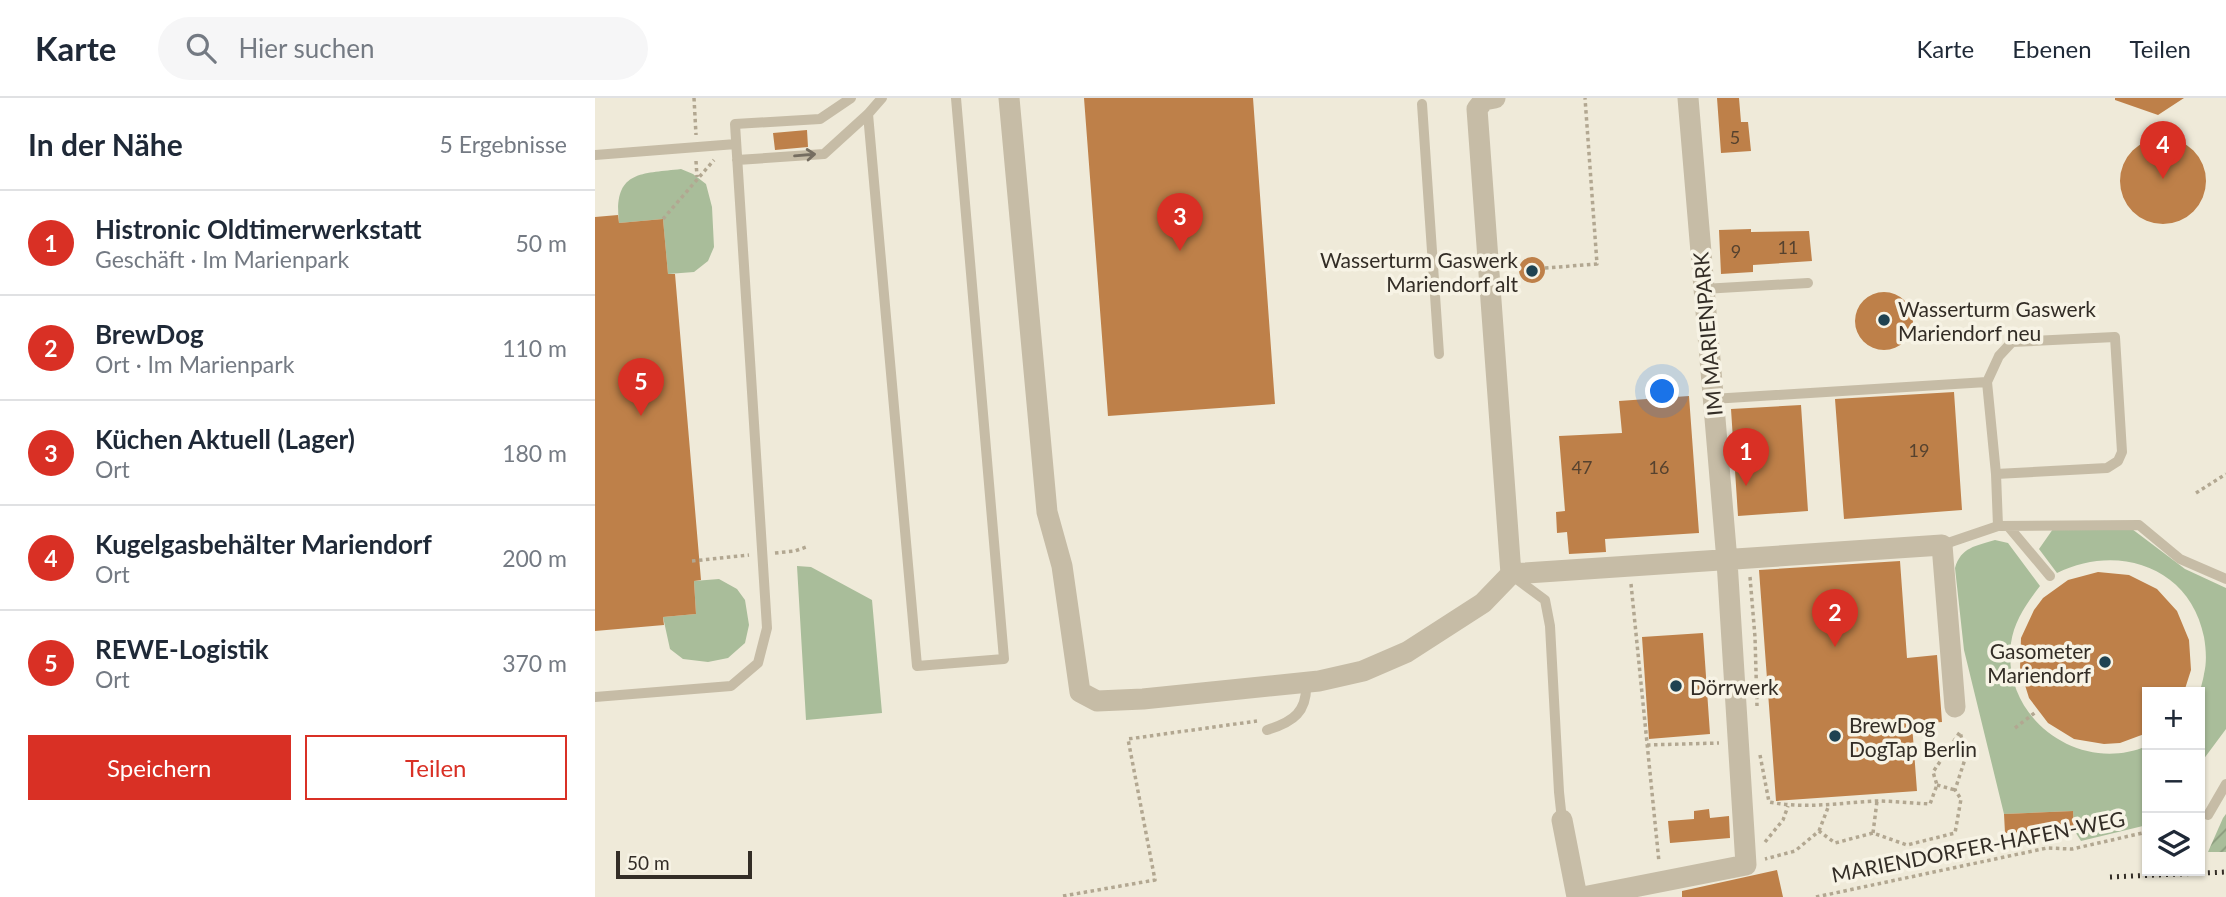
<!DOCTYPE html>
<html lang="de">
<head>
<meta charset="utf-8">
<style>
	:root { --surface:#fff; --page:#f6f6f7; --text:#1f2937; --muted:#747a83; --line:#e0e1e3; --accent:#d93025 }
	body { margin:0; font-family:Lato,sans-serif; background:var(--page); color:var(--text) }
	.controls { position:absolute; right:21px; bottom:21px; display:grid; overflow:hidden; border-radius:0px; box-shadow:0 2px 5px #0004 }
	.controls button { width:63px; height:63px; display:grid; place-items:center; padding:0; border:0; border-bottom:2px solid var(--line); background:var(--surface); color:var(--text); font:35px sans-serif }
	.scale { position:absolute; left:21px; bottom:18px; width:136px; box-sizing:border-box; padding-left:7px; border:4px solid #332d26; border-top:0; font-size:19px; line-height:24px; white-space:nowrap; color:#332d26; -webkit-text-stroke:5px #f7f3e5; paint-order:stroke }
	.you { position:absolute; left:1068px; top:294px; width:24px; height:24px; margin:-18px; border:5px solid #fff; border-radius:50%; background:#1a73e8; box-shadow:0 0 0 10px #1a73e833 }
	.badge { display:grid; place-items:center; width:46px; height:46px; border-radius:50%; background:var(--accent); color:#fff; font-size:23px; font-weight:700 }
	.pin { position:absolute; translate:-50% -58px; filter:drop-shadow(0 2px 4px #0008) }
	.pin::after { content:''; position:absolute; top:37px; width:24px; height:21px; background:inherit; clip-path:polygon(0 0,100% 0,50% 100%) }
	.list { margin:0; padding:0; list-style:none }
	h2 { display:flex; justify-content:space-between; align-items:center; height:91px; margin:0; padding:0 28px; font-size:30px }
	h2 small { font-size:23px; font-weight:400; color:var(--muted) }
	.list li { display:grid; grid-template-columns:46px 1fr auto; gap:21px; align-items:center; box-sizing:border-box; height:105px; padding:0 28px; border-top:2px solid var(--line) }
	.list b { display:block; font-size:26px; white-space:nowrap }
	.list p { margin:0; font-size:23px; white-space:nowrap; color:var(--muted) }
	.list em { font-size:23px; font-style:normal; color:var(--muted) }
	.actions { display:flex; gap:14px; padding:21px 28px }
	.actions a { flex:1; padding:16px 0; border:2px solid var(--accent); border-radius:0px; text-align:center; font-size:24px; color:var(--accent) }
	.actions .main { background:var(--accent); color:#fff }
	.icon { flex:none; width:38px; height:38px; fill:none; stroke:currentColor; stroke-width:2; stroke-linecap:round; stroke-linejoin:round }
	.map { position:relative; flex:none; width:1631px; height:799px; overflow:hidden }
	header { display:flex; align-items:center; gap:42px; box-sizing:border-box; height:98px; padding:0 35px; background:var(--surface); border-bottom:2px solid var(--line) }
	header strong { font-size:33px }
	nav { display:flex; gap:38px; margin-inline-start:auto; font-size:24px }
	.search { width:490px; height:63px; background:var(--page); display:flex; align-items:center; gap:18px; box-sizing:border-box; padding:0 24px; border-radius:38px; color:var(--muted); font-size:26px }
	main { display:flex }
	aside { flex:1; background:var(--surface) }
	.map>svg:first-child { display:block }
	.grass { fill:#a9bd9a }
	.garden { fill:url(#garden-furrows) }
	.building { fill:#be8049 }
	.lines { fill:none; stroke-linecap:round; stroke-linejoin:round }
	.path { stroke:#b2a791; stroke-width:3.5; stroke-dasharray:3.5 3.5; stroke-linecap:butt }
	.lane { stroke:#c6bca6; stroke-width:10 }
	.street { stroke:#c6bca6; stroke-width:21 }
	.rail { stroke:#332d26; stroke-width:5; stroke-dasharray:2 5; stroke-linecap:butt }
	.oneway { stroke:#756d60 }
	.poi-dot { fill:#1f4251; stroke:#f7f3e5; stroke-width:2.5 }
	.labels { text-anchor:middle; dominant-baseline:central; stroke-width:7; stroke-linejoin:round; paint-order:stroke }
	.number-label { font-size:18px; fill:#56422f }
	.poi-label { font-size:21px; fill:#332d26; stroke:#f7f3e5; text-anchor:start }
	.street-label { font-size:21px; fill:#332d26; stroke:#f7f3e5 }
</style>
</head>
<body>
<header>
<strong>Karte</strong>
<div class="search"><svg class="icon" aria-label="search" viewBox="0 0 24 24"><circle cx="10" cy="10" r="6"/><path d="M15 15l6 6"/></svg>Hier suchen</div>
<nav><a>Karte</a><a>Ebenen</a><a>Teilen</a></nav>
</header>
<main>
<aside>
<h2>In der Nähe<small>5 Ergebnisse</small></h2>
<ul class="list">
<li><span class="badge">1</span><div><b>Histronic Oldtimerwerkstatt</b><p>Geschäft · Im Marienpark</p></div><em>50 m</em></li>
<li><span class="badge">2</span><div><b>BrewDog</b><p>Ort · Im Marienpark</p></div><em>110 m</em></li>
<li><span class="badge">3</span><div><b>Küchen Aktuell (Lager)</b><p>Ort</p></div><em>180 m</em></li>
<li><span class="badge">4</span><div><b>Kugelgasbehälter Mariendorf</b><p>Ort</p></div><em>200 m</em></li>
<li><span class="badge">5</span><div><b>REWE-Logistik</b><p>Ort</p></div><em>370 m</em></li>
</ul>
<div class="actions"><a class="main">Speichern</a><a>Teilen</a></div>
</aside>
<div class="map">
<svg width="1631" height="799" viewBox="0 0 1631 799">
	<defs>
		<pattern id="garden-furrows" width="10" height="10" patternUnits="userSpaceOnUse" patternTransform="scale(1.75)"><rect width="10" height="10" fill="#a9bd9a"/><path d="M-1 1l2-2M0 10L10 0M9 11l2-2" fill="none" stroke="#8a9a7d"/></pattern>
	</defs>
	<rect width="100%" height="100%" fill="#efead9"/>
	<!-- grass -->
	<path class="grass" d="M 86,71 L 98,76 L 111,86 L 117,109 L 119,149 L 113,163 L 99,174 L 73,176 L 68,121 L 24,125 C 18,72 46,76 86,71 Z
		M 1458,431 L 1537,431 L 1590,471 L 1631,490 L 1631,631 L 1605,666 C 1605,643 1604,619 1605,596 C 1605,591 1608,583 1609,576 C 1612,564 1611,551 1609,539 C 1595,468 1522,445 1462,475 L 1444,451 Z
		M 1400,442 L 1413,445 L 1445,488 C 1432,505 1419,523 1416,545 C 1406,620 1484,677 1552,648 L 1552,727 L 1486,743 L 1479,732 L 1478,713 L 1409,716 L 1369,552 L 1360,470 C 1366,449 1381,448 1400,442 Z
		M 202,468 L 216,469 L 277,502 L 287,615 L 211,622 Z
		M 124,481 L 142,491 L 150,502 L 154,527 L 150,545 L 133,560 L 113,564 L 88,561 L 75,551 L 68,519 L 101,516 L 99,483 Z"/>
	<!-- garden -->
	<path class="garden" d="M 1631,716 L 1631,754 L 1613,754 L 1628,720 Z"/>
	<!-- building -->
	<path class="building" d="M 489,0 L 658,0 L 680,306 L 513,318 Z
		M 1122,0 L 1144,0 L 1146,24 L 1153,24 L 1156,53 L 1126,55 Z
		M 1520,0 L 1589,0 L 1563,17 L 1520,2 Z
		M 212,32 L 213,49 L 180,52 L 178,35 Z
		M1525 83a43 43 0 1 1 86 0a43 43 0 1 1-86 0Z
		M 23,117 L 24,125 L 68,121 L 73,176 L 80,176 L 106,482 L 99,483 L 101,516 L 68,519 L 69,527 L 0,533 L 0,119 Z
		M 1156,131 L 1156,134 L 1214,133 L 1217,163 L 1158,167 L 1158,174 L 1126,176 L 1124,132 Z
		M924 172a13 13 0 1 1 26 0a13 13 0 1 1-26 0Z
		M1260 223a29 29 0 1 1 58 0a29 29 0 1 1-58 0Z
		M 1359,294 L 1367,412 L 1249,421 L 1240,301 Z
		M 1094,298 L 1104,435 L 1010,441 L 1011,454 L 974,456 L 972,434 L 962,435 L 961,414 L 970,413 L 964,338 L 1027,335 L 1024,303 Z
		M 1206,307 L 1213,413 L 1143,418 L 1136,311 Z
		M 1305,463 L 1312,560 L 1342,557 L 1347,624 L 1317,626 L 1322,693 L 1181,703 L 1164,472 Z
		M 1503,474 L 1534,477 L 1562,491 L 1582,513 L 1594,542 L 1596,572 L 1589,594 L 1552,594 L 1552,635 L 1525,645 L 1509,646 L 1479,641 L 1453,625 L 1434,600 L 1425,571 L 1426,540 L 1439,512 L 1448,500 L 1473,482 Z
		M 1108,535 L 1115,636 L 1054,641 L 1047,539 Z
		M 1114,711 L 1115,720 L 1134,718 L 1135,740 L 1075,745 L 1073,723 L 1099,721 L 1099,713 Z
		M 1478,713 L 1479,732 L 1410,735 L 1409,716 Z
		M 1182,772 L 1188,799 L 1087,799 L 1087,793 Z"/>
	<g class="lines">
		<!-- path -->
		<path class="path" d="M 99,0 L 101,37
			M 101,63 L 102,79
			M 68,121 L 119,62
			M 950,170 L 1002,166 L 990,0
			M 1601,395 L 1631,376
			M 180,455 L 200,453 L 214,448
			M 97,463 L 154,457
			M 1155,479 L 1160,539 L 1162,608
			M 1036,486 L 1064,764
			M 1420,630 L 1442,613
			M 1052,647 L 1124,645
			M 1165,657 L 1174,704 C 1210,711 1244,705 1280,703 C 1298,703 1317,705 1335,706 L 1342,687 L 1338,674 L 1365,634 L 1371,658 L 1360,692 L 1366,701 L 1360,735 L 1312,747 L 1278,735 L 1240,745 L 1224,733 L 1200,753 L 1170,761
			M 1342,687 L 1360,692
			M 1224,733 L 1234,707
			M 1278,735 L 1282,703
			M 1170,744 L 1188,722 L 1193,708
			M 468,798 L 560,782 L 533,641 L 662,623
			M 1221,799 L 1452,750 L 1477,751 L 1552,734"/>
		<!-- lane -->
		<path class="lane" d="M 827,6 L 844,256
			M 273,16 L 322,568 L 409,561 L 361,0
			M 0,57 L 141,46
			M 142,62 L 229,56 L 273,16 L 287,0
			M 1108,191 L 1213,185
			M 1117,301 L 1392,284 L 1404,258 L 1417,244 L 1520,239 L 1527,354 L 1523,363 L 1512,370 L 1401,376 L 1392,284
			M 1403,428 L 1544,427 L 1585,461 L 1631,481
			M 1413,428 L 1455,478
			M 1347,447 L 1403,428 L 1401,376
			M 919,479 L 950,502 L 955,528 L 964,694 L 967,722
			M 0,599 L 136,588 L 163,565 L 172,530 L 140,26 L 225,21 L 256,0
			M 672,632 C 698,624 713,614 711,584
			M 1613,717 L 1631,686"/>
		<!-- street -->
		<path class="street" d="M 414,0 L 452,414 L 467,468 L 485,594 L 502,603 L 548,601 L 724,583 L 768,573 L 812,554 L 888,505 L 916,476 L 1347,447 L 1360,609
			M 900,0 L 889,2 L 882,11 L 916,476
			M 967,722 L 982,799
			M 988,799 L 1151,767 L 1132,463 L 1093,0"/>
		<!-- rail -->
		<path class="rail" d="M 1515,779 L 1631,774"/>
	</g>
	<!-- one-way arrows -->
	<defs><path id="oneway-shaft" d="M-6 0H5M1.5-3L5.5 0L1.5 3" fill="none" stroke-width="1.6" stroke-linecap="round" stroke-linejoin="round" transform="scale(1.75)"/></defs>
	<use class="oneway" href="#oneway-shaft" transform="translate(210 57) rotate(-5)"/>
	<!-- markers -->
	<g class="poi-dot">
		<circle cx="937" cy="173" r="7"/>
		<circle cx="1289" cy="222" r="7"/>
		<circle cx="1510" cy="564" r="7"/>
		<circle cx="1081" cy="588" r="7"/>
		<circle cx="1240" cy="638" r="7"/>
	</g>
	<g class="labels">
		<!-- number labels -->
		<g class="number-label">
			<text x="1140" y="39">5</text>
			<text x="1193" y="149">11</text>
			<text x="1141" y="153">9</text>
			<text x="1324" y="352">19</text>
			<text x="987" y="369">47</text>
			<text x="1064" y="369">16</text>
		</g>
		<!-- poi labels -->
		<g class="poi-label">
			<text x="923" y="161" text-anchor="end">Wasserturm Gaswerk<tspan x="923" dy="24">Mariendorf alt</tspan></text>
			<text x="1303" y="210">Wasserturm Gaswerk<tspan x="1303" dy="24">Mariendorf neu</tspan></text>
			<text x="1496" y="552" text-anchor="end">Gasometer<tspan x="1496" dy="24">Mariendorf</tspan></text>
			<text x="1095" y="588">Dörrwerk</text>
			<text x="1254" y="626">BrewDog<tspan x="1254" dy="24">DogTap Berlin</tspan></text>
		</g>
		<!-- street labels -->
		<g class="street-label">
			<text transform="translate(1112 236) rotate(-95)">IM MARIENPARK</text>
			<text transform="translate(1383 748) rotate(-11)">MARIENDORFER-HAFEN-WEG</text>
		</g>
	</g>
</svg>
<div class="controls">
<button>+</button>
<button>−</button>
<button><svg class="icon" aria-label="layers" viewBox="0 0 24 24"><path d="M12 4l9 5-9 5-9-5zM3 14l9 5 9-5"/></svg></button>
</div>
<div class="scale">50 m</div>
<div class="you"></div>
<div class="pin badge" style="left:1151px;top:388px">1</div>
<div class="pin badge" style="left:1240px;top:549px">2</div>
<div class="pin badge" style="left:585px;top:153px">3</div>
<div class="pin badge" style="left:1568px;top:81px">4</div>
<div class="pin badge" style="left:46px;top:318px">5</div>
</div>
</main>
</body>
</html>
